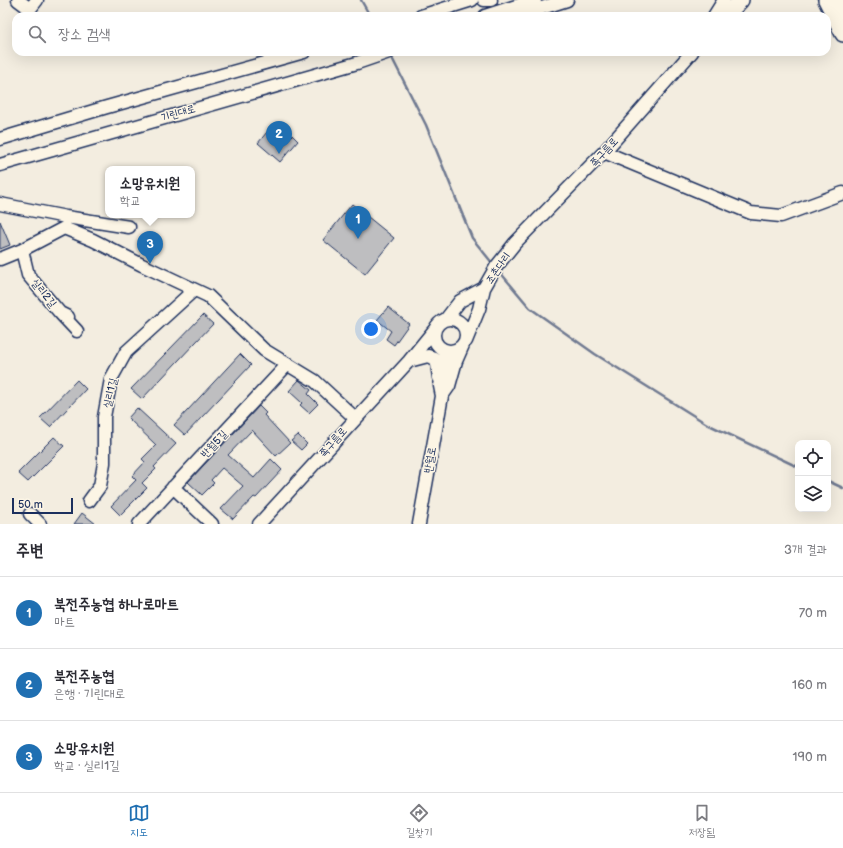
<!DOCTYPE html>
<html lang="ko">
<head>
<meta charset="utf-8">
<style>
	:root { --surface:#fff; --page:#f7f7f7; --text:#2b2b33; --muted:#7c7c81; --line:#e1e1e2; --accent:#1f6fb2 }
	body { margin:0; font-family:"Balsamiq Sans","Poor Story",sans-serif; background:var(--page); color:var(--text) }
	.controls { position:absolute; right:12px; bottom:12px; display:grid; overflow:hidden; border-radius:8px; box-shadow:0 4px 16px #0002 }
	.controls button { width:36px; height:36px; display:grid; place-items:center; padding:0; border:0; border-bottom:1px solid var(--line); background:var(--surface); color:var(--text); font:20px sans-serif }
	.scale { position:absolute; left:12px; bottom:10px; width:61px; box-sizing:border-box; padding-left:4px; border:2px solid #1b2f5e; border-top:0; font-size:11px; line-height:14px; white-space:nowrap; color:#1b2f5e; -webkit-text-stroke:3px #fcf5e5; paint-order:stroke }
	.you { position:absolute; left:371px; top:329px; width:14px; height:14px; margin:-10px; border:3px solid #fff; border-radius:50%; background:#1a73e8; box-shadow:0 0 0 6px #1a73e833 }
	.badge { display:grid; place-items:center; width:26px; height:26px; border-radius:50%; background:var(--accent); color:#fff; font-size:13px; font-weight:700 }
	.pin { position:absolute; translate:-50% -33px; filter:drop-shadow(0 1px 2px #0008) }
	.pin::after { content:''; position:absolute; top:21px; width:14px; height:12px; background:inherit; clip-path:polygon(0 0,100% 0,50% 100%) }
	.popup { position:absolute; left:105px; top:166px; width:90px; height:52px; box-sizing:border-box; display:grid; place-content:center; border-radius:8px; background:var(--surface); filter:drop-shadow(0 1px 3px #0005); font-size:13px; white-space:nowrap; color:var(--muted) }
	.popup b { font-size:15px; color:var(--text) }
	.popup::after { content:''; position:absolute; left:50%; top:100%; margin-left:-8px; border:8px solid transparent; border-top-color:var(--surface) }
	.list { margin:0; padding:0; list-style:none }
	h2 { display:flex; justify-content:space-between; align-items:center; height:52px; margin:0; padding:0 16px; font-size:17px }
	h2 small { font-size:13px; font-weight:400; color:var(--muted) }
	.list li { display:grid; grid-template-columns:26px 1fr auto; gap:12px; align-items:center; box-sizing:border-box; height:72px; padding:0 16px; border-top:1px solid var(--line) }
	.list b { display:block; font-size:15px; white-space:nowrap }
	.list p { margin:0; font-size:13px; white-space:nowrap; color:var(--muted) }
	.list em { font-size:13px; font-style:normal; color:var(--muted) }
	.icon { flex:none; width:22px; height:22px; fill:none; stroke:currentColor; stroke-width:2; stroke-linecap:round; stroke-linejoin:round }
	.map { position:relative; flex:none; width:843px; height:524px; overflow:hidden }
	.search { position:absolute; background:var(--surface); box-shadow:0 4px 16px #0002; left:12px; right:12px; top:12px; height:44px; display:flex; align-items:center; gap:10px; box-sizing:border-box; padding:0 14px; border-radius:12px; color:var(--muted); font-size:15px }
	.sheet { height:268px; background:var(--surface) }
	nav { display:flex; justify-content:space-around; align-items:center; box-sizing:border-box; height:56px; border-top:1px solid var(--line); background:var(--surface); font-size:11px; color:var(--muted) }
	nav a { display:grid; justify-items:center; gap:2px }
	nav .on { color:var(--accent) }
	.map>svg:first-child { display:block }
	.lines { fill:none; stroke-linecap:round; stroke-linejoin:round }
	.stream { stroke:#707a91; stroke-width:2.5 }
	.building { fill:#bebec0; stroke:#1b2f5e }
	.minor-casing { stroke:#1b2f5e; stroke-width:15 }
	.major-casing { stroke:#1b2f5e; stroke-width:18 }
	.minor { stroke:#fcf5e5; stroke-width:12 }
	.major { stroke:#fcf5e5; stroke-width:15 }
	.labels { text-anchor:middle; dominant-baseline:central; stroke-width:3; stroke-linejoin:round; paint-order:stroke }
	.street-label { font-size:11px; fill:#1b2f5e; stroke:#fcf5e5 }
</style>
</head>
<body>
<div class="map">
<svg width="843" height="524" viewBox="0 0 843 524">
	<rect width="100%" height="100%" fill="#f3ede0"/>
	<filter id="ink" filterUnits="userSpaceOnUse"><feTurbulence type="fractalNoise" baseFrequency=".025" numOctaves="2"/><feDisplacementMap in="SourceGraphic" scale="8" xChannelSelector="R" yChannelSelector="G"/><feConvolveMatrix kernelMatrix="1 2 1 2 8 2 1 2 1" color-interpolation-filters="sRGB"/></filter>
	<g filter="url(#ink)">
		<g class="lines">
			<!-- stream -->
			<path class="stream" d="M 361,0 L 370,16
				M 391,56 L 426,125 L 472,238 L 493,264
				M 499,271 L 530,308 L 595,354 L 707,424 L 798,467
				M 828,481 L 843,488"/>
		</g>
		<!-- building -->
		<path class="building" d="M 267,132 L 283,146 L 292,135 L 298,141 L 280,162 L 258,143 Z
			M 352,204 L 394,238 L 365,274 L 323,240 Z
			M 0,221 L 10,245 L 0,249 Z
			M 388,307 L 409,324 L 394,345 L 386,339 L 391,331 L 377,320 Z
			M 203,315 L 213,324 L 142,399 L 131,389 Z
			M 240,354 L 251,365 L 185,435 L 174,425 Z
			M 77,380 L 86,389 L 50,427 L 40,418 Z
			M 299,380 L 311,390 L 308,394 L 318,404 L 309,413 L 300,405 L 302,403 L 289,391 Z
			M 259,406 L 266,413 L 264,415 L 290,443 L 276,456 L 252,430 L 228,455 L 254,478 L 271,459 L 282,470 L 256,498 L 254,497 L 233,519 L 221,509 L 243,486 L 222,468 L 211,480 L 214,483 L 202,495 L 188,482 Z
			M 137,408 L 176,444 L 154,467 L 156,469 L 142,483 L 147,488 L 120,515 L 111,506 L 136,480 L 132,476 L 145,462 L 142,459 L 156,445 L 128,418 Z
			M 298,435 L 307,444 L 301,450 L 291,441 Z
			M 54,437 L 64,446 L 28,482 L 18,473 Z
			M 82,513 L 96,524 L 74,524 Z"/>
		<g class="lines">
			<defs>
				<path id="minor" d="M 18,0 L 30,9 L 37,0
					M 484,0 L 491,0
					M 421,16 L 472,0
					M 485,16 L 535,0
					M 517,16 L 567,0
					M 714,16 L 724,0
					M 0,139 L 107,107 L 304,52
					M 604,152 L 751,213 L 781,216 L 843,193
					M 0,165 L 357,63 L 389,52
					M 0,204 L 66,217 L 129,227
					M 64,228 L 93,240 L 142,265 L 208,296 L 264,350 L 315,381 L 355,418
					M 22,250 L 28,275 L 60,313 L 68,317
					M 0,259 L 22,250 L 64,228
					M 61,314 L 77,331
					M434 335a16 16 0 1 1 32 0a16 16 0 1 1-32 0Z
					M 446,319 L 460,301 L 484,288
					M 466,341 L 479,309 L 484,288 L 496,267 L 515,243 L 604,152 L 692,52
					M 409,361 L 428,356 L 434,358 L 437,364 L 439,378
					M 442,396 L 449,386 L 456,361 L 463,345
					M 173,487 L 212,524
					M 89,501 L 100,486 L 104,463 L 104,417 L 111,379 L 126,352 L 194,290
					M 30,514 L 40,524
					M 139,524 L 288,364
					M 259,524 L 409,361 L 435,329
					M 419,524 L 442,396 L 440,386 L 446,355 L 443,350"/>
				<path id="major" d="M 826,0 L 843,34
					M 839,0 L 843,9
					M 726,16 L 741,0"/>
			</defs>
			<!-- minor casing -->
			<use href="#minor" class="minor-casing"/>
			<!-- major casing -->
			<use href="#major" class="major-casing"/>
			<!-- minor -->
			<use href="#minor" class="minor"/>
			<!-- major -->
			<use href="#major" class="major"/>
		</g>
	</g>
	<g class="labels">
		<!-- street labels -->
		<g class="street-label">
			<text transform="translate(178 113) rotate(-16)">기린대로</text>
			<text transform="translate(604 152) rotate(-47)">쪽구름로</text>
			<text transform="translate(498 268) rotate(-55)">조촌다리</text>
			<text transform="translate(44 293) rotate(51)">실리2길</text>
			<text transform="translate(110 393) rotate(-77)">실리1길</text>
			<text transform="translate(333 442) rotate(-48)">쪽구름로</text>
			<text transform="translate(214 444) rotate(-47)">반월5길</text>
			<text transform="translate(430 460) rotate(-80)">반월로</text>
		</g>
	</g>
</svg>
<div class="controls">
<button><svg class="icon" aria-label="locate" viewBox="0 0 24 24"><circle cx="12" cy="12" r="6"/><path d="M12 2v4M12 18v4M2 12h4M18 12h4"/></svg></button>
<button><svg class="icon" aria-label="layers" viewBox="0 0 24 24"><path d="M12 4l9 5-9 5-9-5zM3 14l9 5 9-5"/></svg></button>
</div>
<div class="scale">50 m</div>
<div class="you"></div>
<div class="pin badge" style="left:358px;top:239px">1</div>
<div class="pin badge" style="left:279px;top:154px">2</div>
<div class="pin badge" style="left:150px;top:264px">3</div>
<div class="popup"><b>소망유치원</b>학교</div>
<div class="search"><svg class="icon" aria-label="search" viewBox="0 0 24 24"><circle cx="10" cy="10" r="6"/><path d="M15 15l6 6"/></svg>장소 검색</div>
</div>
<section class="sheet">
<h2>주변<small>3개 결과</small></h2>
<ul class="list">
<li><span class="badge">1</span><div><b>북전주농협 하나로마트</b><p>마트</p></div><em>70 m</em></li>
<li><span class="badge">2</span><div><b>북전주농협</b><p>은행 · 기린대로</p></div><em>160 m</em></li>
<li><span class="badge">3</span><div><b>소망유치원</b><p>학교 · 실리1길</p></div><em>190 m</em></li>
</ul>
</section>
<nav>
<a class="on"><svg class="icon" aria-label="map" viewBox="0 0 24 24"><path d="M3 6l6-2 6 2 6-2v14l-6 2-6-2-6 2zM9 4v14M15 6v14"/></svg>지도</a>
<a><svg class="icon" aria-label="directions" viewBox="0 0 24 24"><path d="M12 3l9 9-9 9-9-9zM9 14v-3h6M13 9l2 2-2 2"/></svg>길찾기</a>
<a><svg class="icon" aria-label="saved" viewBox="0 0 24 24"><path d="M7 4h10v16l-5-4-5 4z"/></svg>저장됨</a>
</nav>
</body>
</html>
